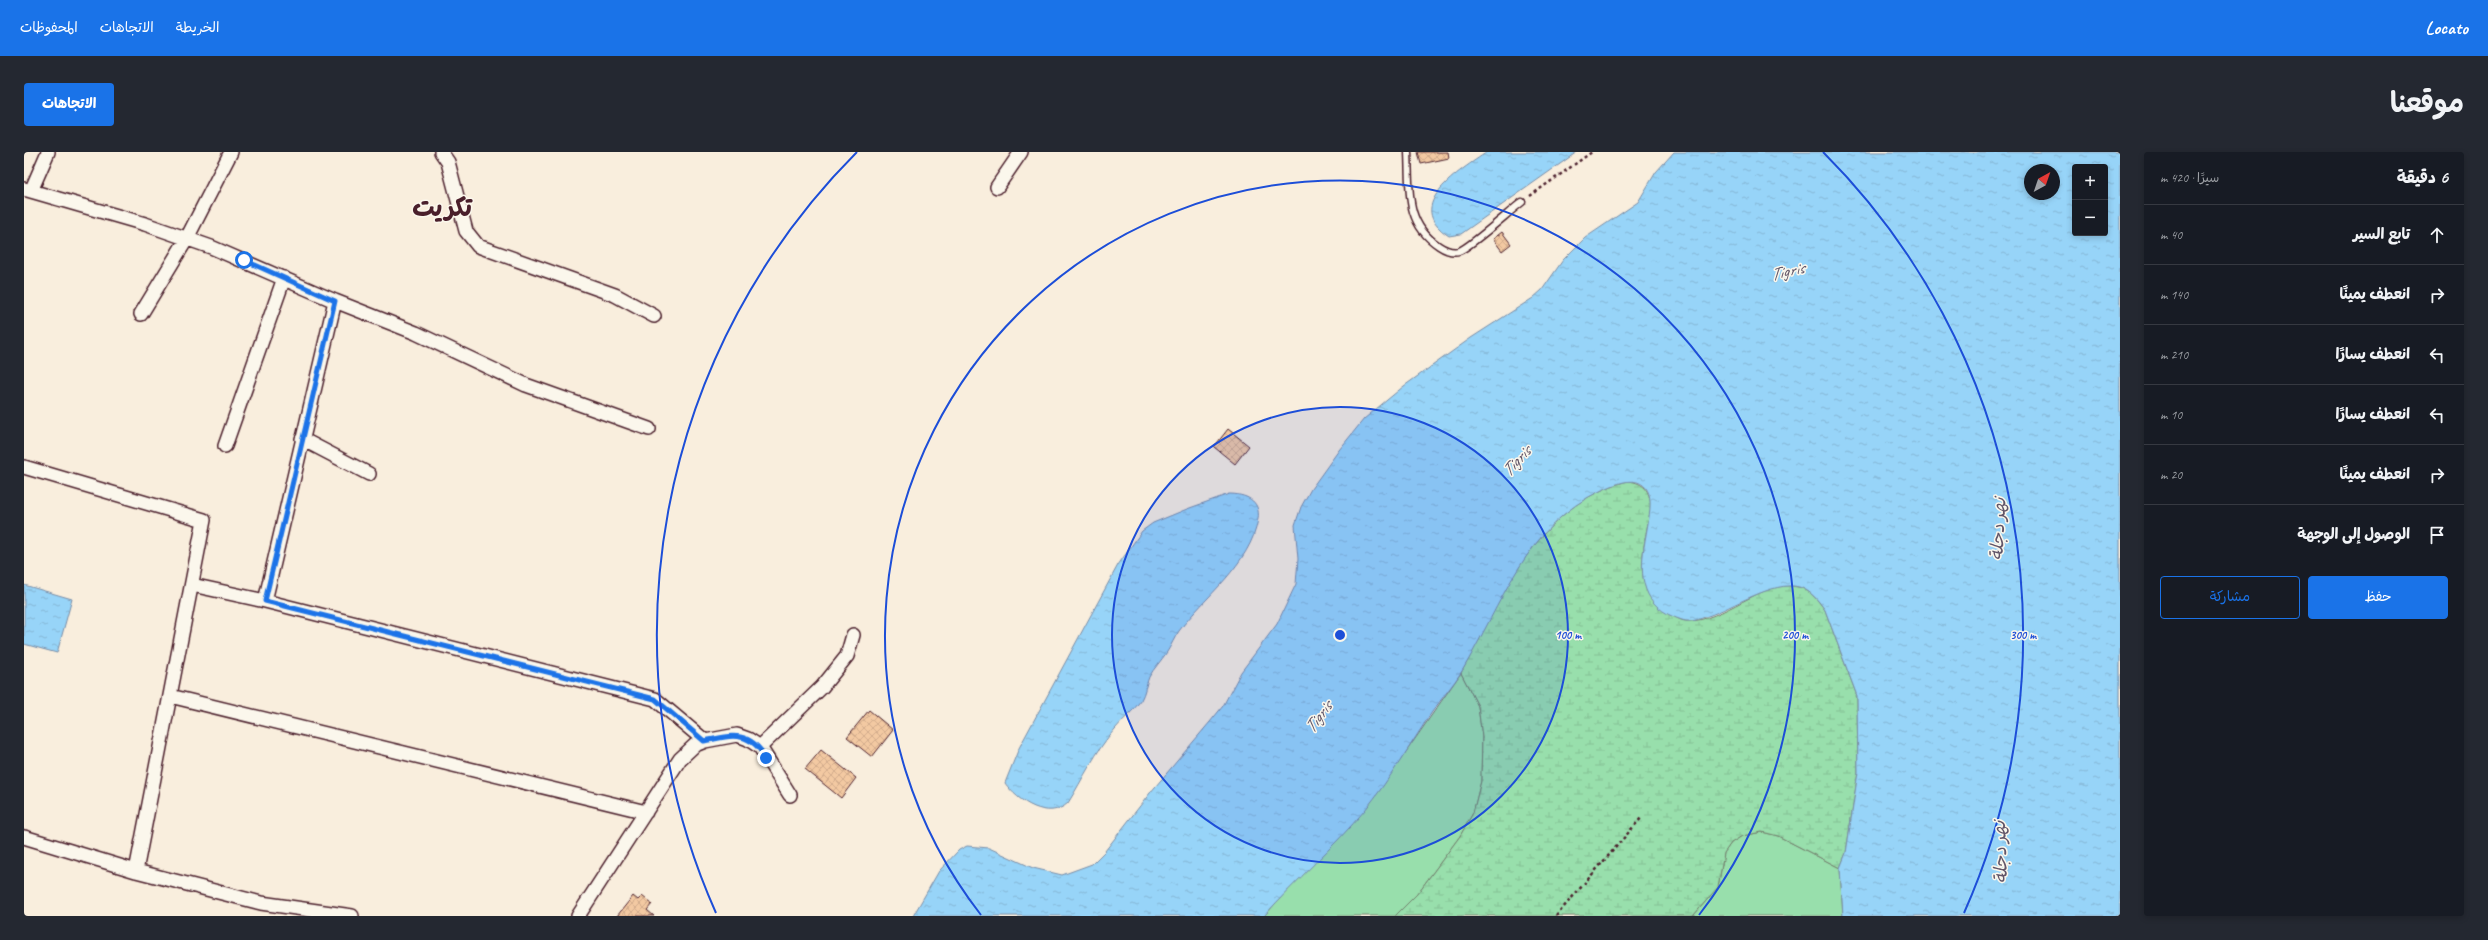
<!DOCTYPE html>
<html lang="ar">
<head>
<meta charset="utf-8">
<style>
	:root { --surface:#171b24; --page:#242831; --text:#f1f3f6; --muted:#9ea1a6; --line:#363941; --accent:#1a73e8 }
	body { margin:0; font-family:Caveat,"Playpen Sans Arabic",sans-serif; background:var(--page); color:var(--text); direction:rtl }
	.controls { position:absolute; right:12px; top:12px; display:grid; overflow:hidden; border-radius:4px; box-shadow:0 2px 6px #0003 }
	.controls button { width:36px; height:36px; display:grid; place-items:center; padding:0; border:0; border-bottom:1px solid var(--line); background:var(--surface); color:var(--text); font:20px sans-serif }
	.compass { position:absolute; left:2000px; top:12px; width:36px; height:36px; border-radius:50%; background:var(--surface); box-shadow:0 2px 6px #0003; rotate:40deg }
	.stop { position:absolute; width:12px; height:12px; margin:-9px; border:3px solid #1a73e8; border-radius:50%; background:#fff }
	.stop.end { background:#1a73e8; border-color:#fff; box-shadow:0 1px 4px #0008 }
	.list { margin:0; padding:0; list-style:none }
	h2 { display:flex; justify-content:space-between; align-items:center; height:52px; margin:0; padding:0 16px; font-size:17px }
	h2 small { font-size:13px; font-weight:400; color:var(--muted) }
	.list li { display:grid; grid-template-columns:26px 1fr auto; gap:12px; align-items:center; box-sizing:border-box; height:60px; padding:0 16px; border-top:1px solid var(--line) }
	.list b { display:block; font-size:15px; white-space:nowrap }
	.list em { font-size:13px; font-style:normal; color:var(--muted) }
	.actions { display:flex; gap:8px; padding:12px 16px }
	.actions a { flex:1; padding:9px 0; border:1px solid var(--accent); border-radius:4px; text-align:center; font-size:14px; color:var(--accent) }
	.actions .main { background:var(--accent); color:#fff }
	.icon { flex:none; width:22px; height:22px; fill:none; stroke:currentColor; stroke-width:2; stroke-linecap:round; stroke-linejoin:round }
	.map { position:relative; flex:none; width:2096px; height:764px; overflow:hidden; direction:ltr; border-radius:4px }
	header { display:flex; align-items:center; gap:24px; box-sizing:border-box; height:56px; padding:0 20px; background:var(--accent); color:#fff }
	header strong { font-size:19px }
	nav { display:flex; gap:22px; margin-inline-start:auto; font-size:14px }
	.intro { display:flex; align-items:center; justify-content:space-between; box-sizing:border-box; height:96px; padding:0 24px }
	h1 { margin:0; font-size:28px }
	.button { padding:10px 18px; border-radius:4px; background:var(--accent); color:#fff; font-size:14px; font-weight:700 }
	main { display:flex; gap:24px; padding:0 24px }
	aside { flex:1; background:var(--surface); border-radius:4px; box-shadow:0 2px 6px #0003 }
	.map>svg:first-child { display:block }
	.green { fill:#98dfac; stroke:#717f6c }
	.wetland { fill:url(#wetland-marsh); stroke:#717f6c }
	.water { fill:url(#water-ripples); stroke:#788ca6; fill-rule:evenodd }
	.building { fill:url(#building-cross-hatch); stroke:#4a1f2b }
	.lines { fill:none; stroke-linecap:round; stroke-linejoin:round }
	.service-casing { stroke:#4a1f2b; stroke-width:9 }
	.minor-casing { stroke:#4a1f2b; stroke-width:16 }
	.path { stroke:#4a1f2b; stroke-width:2.5; stroke-dasharray:3 3; stroke-linecap:butt }
	.service { stroke:#fbf7ec; stroke-width:6 }
	.minor { stroke:#fbf7ec; stroke-width:13 }
	.route { stroke:#1a73e8; stroke-width:5 }
	.ring { fill:none; stroke:#1d4ed8; stroke-width:2 }
	.labels { text-anchor:middle; dominant-baseline:central; stroke-width:3; stroke-linejoin:round; paint-order:stroke }
	.water-label { font-size:18px; font-style:italic; fill:#615568; stroke:#fbf7ec }
	.town-label { font-size:25px; font-weight:bold; fill:#4a1f2b; stroke:#fbf7ec }
	.centre { fill:#1d4ed8; stroke:#fbf7ec; stroke-width:2 }
	.ring-label { font-size:12px; text-anchor:middle; font-weight:bold; fill:#1d4ed8; stroke:#fbf7ec; stroke-width:3; stroke-linejoin:round; paint-order:stroke }
</style>
</head>
<body>
<header>
<strong>Locato</strong>
<nav><a>الخريطة</a><a>الاتجاهات</a><a>المحفوظات</a></nav>
</header>
<div class="intro"><h1>موقعنا</h1><a class="button">الاتجاهات</a></div>
<main>
<aside>
<h2>6 دقيقة<small>سيرًا · 420 m</small></h2>
<ul class="list">
<li><svg class="icon" aria-label="ahead" viewBox="0 0 24 24"><path d="M12 20V5M6 11l6-6 6 6"/></svg><div><b>تابع السير</b></div><em>40 m</em></li>
<li><svg class="icon" aria-label="right" viewBox="0 0 24 24"><path d="M7 20v-9h11M14 6l5 5-5 5"/></svg><div><b>انعطف يمينًا</b></div><em>140 m</em></li>
<li><svg class="icon" aria-label="left" viewBox="0 0 24 24"><path d="M17 20v-9H6M10 6l-5 5 5 5"/></svg><div><b>انعطف يسارًا</b></div><em>210 m</em></li>
<li><svg class="icon" aria-label="left" viewBox="0 0 24 24"><path d="M17 20v-9H6M10 6l-5 5 5 5"/></svg><div><b>انعطف يسارًا</b></div><em>10 m</em></li>
<li><svg class="icon" aria-label="right" viewBox="0 0 24 24"><path d="M7 20v-9h11M14 6l5 5-5 5"/></svg><div><b>انعطف يمينًا</b></div><em>20 m</em></li>
<li><svg class="icon" aria-label="arrive" viewBox="0 0 24 24"><path d="M6 21V4h12l-3 4 3 4H6"/></svg><div><b>الوصول إلى الوجهة</b></div></li>
</ul>
<div class="actions"><a class="main">حفظ</a><a>مشاركة</a></div>
</aside>
<div class="map">
<svg width="2096" height="764" viewBox="0 0 2096 764">
	<defs>
		<pattern id="wetland-marsh" width="20" height="14" patternUnits="userSpaceOnUse"><rect width="20" height="14" fill="#98dfac"/><path d="M1 5h8M5 5V1M11 12h8M15 12V8" fill="none" stroke="#84bf94"/></pattern>
		<pattern id="water-ripples" width="26" height="14" patternUnits="userSpaceOnUse"><rect width="26" height="14" fill="#97d4f8"/><path d="M2 4q2-2 4 0t4 0M15 11q2-2 4 0t4 0" fill="none" stroke="#84b6d5"/></pattern>
		<pattern id="building-cross-hatch" width="8" height="8" patternUnits="userSpaceOnUse"><rect width="8" height="8" fill="#f3c9a2"/><path d="M0 0l8 8M0 8l8-8" fill="none" stroke="#d2ac8c"/></pattern>
	</defs>
	<rect width="100%" height="100%" fill="#f9eedd"/>
	<filter id="ink" filterUnits="userSpaceOnUse"><feTurbulence type="fractalNoise" baseFrequency=".025" numOctaves="2"/><feDisplacementMap in="SourceGraphic" scale="8" xChannelSelector="R" yChannelSelector="G"/><feConvolveMatrix kernelMatrix="1 2 1 2 8 2 1 2 1" color-interpolation-filters="sRGB"/></filter>
	<g filter="url(#ink)">
		<!-- green -->
		<path class="green" d="M 1437,521 L 1454,554 L 1458,585 L 1457,629 L 1449,661 L 1436,684 L 1393,742 L 1371,764 L 1240,764 L 1361,630 Z
			M 1738,680 L 1754,684 L 1816,716 L 1819,764 L 1669,764 L 1694,735 L 1700,701 L 1707,691 L 1718,684 Z"/>
		<!-- wetland -->
		<path class="wetland" d="M 1604,329 C 1621,331 1625,338 1627,354 C 1622,387 1605,438 1640,458 C 1646,461 1655,469 1662,469 C 1699,471 1739,426 1774,435 C 1786,437 1795,450 1801,458 L 1833,544 L 1834,620 L 1822,701 L 1816,716 L 1754,684 L 1738,680 L 1718,684 L 1707,691 L 1700,701 L 1694,735 L 1669,764 L 1371,764 L 1393,742 L 1436,684 L 1449,661 L 1457,629 L 1458,585 L 1454,554 L 1437,521 C 1477,446 1513,352 1604,329 Z"/>
		<!-- water -->
		<path class="water" d="M 1463,0 L 1553,0 L 1437,82 L 1425,84 C 1377,53 1436,19 1463,0 Z
			M 1650,0 L 2096,0 L 2096,764 L 1819,764 L 1816,716 L 1822,701 L 1834,620 L 1833,544 L 1801,458 C 1795,449 1786,438 1775,435 C 1750,428 1708,456 1684,464 C 1676,467 1666,471 1658,468 C 1575,442 1655,343 1613,330 C 1601,327 1588,334 1578,338 C 1501,374 1478,452 1438,519 C 1429,533 1418,546 1408,560 C 1386,593 1366,627 1341,658 C 1310,695 1272,728 1240,764 L 889,764 L 915,719 L 935,698 L 943,694 L 965,696 L 1009,716 L 1038,723 L 1068,712 L 1081,699 L 1126,641 L 1186,570 L 1199,554 L 1217,520 L 1253,472 L 1272,432 L 1274,407 L 1271,373 L 1277,355 L 1287,337 L 1315,298 L 1340,267 L 1380,234 L 1447,186 L 1509,146 L 1518,138 L 1539,108 L 1561,86 L 1614,50 L 1632,20 ZM 2051,15 L 2081,15 L 2081,81 L 2051,81 ZM 2006,18 L 2030,18 L 2030,42 L 2006,42 Z
			M 1205,342 C 1221,342 1237,348 1234,367 C 1227,412 1180,445 1155,479 C 1150,486 1147,494 1143,500 C 1137,509 1130,516 1125,525 C 1122,532 1121,541 1117,548 C 1110,559 1099,567 1091,577 C 1072,598 1059,627 1044,651 C 1025,669 994,650 981,631 L 995,596 L 1094,413 L 1118,379 L 1129,371 L 1163,357 Z
			M 0,433 L 48,447 L 33,501 L 0,492 Z"/>
		<!-- building -->
		<path class="building" d="M 1394,0 L 1424,0 L 1425,6 L 1397,12 Z
			M 1478,80 L 1487,92 L 1478,99 L 1469,87 Z
			M 1204,277 L 1225,294 L 1211,312 L 1190,295 Z
			M 845,558 L 869,578 L 848,605 L 823,585 Z
			M 797,598 L 832,626 L 817,646 L 781,617 Z
			M 609,744 L 614,748 L 618,744 L 628,752 L 623,758 L 630,764 L 593,764 Z"/>
		<g class="lines">
			<defs>
				<path id="service" d="M 1384,0 C 1386,36 1380,71 1415,94 C 1421,98 1427,101 1435,99 C 1445,96 1486,59 1498,50"/>
				<path id="minor" d="M 417,0 L 424,10 L 442,79 L 454,94 L 591,143 L 630,164
					M 973,35 L 997,0
					M 0,37 L 121,72 L 187,95 L 311,149 L 392,181 L 502,233 L 625,277
					M 7,39 L 24,0
					M 311,149 L 241,449 L 631,547 L 681,589
					M 117,162 L 162,88 L 207,0
					M 278,287 L 345,322
					M 201,294 L 260,126
					M 0,315 L 180,368 L 112,719
					M 168,433 L 241,449
					M 146,544 L 622,660
					M 736,595 L 798,535 L 823,504 L 829,483
					M 0,685 L 112,719 L 237,751 L 328,764
					M 554,764 L 656,607 L 671,593 L 681,589 L 713,583 L 724,587 L 736,595 L 766,643"/>
			</defs>
			<!-- service casing -->
			<use href="#service" class="service-casing"/>
			<!-- minor casing -->
			<use href="#minor" class="minor-casing"/>
			<!-- path -->
			<path class="path" d="M 1506,44 L 1568,0
				M 1532,764 L 1618,665"/>
			<!-- service -->
			<use href="#service" class="service"/>
			<!-- minor -->
			<use href="#minor" class="minor"/>
		</g>
	</g>
	<g class="lines" filter="url(#ink)">
		<!-- route -->
		<path class="route" d="M 220,108 L 311,149 L 241,449 L 631,547 L 680,589 C 708,583 725,578 742,606"/>
	</g>
	<!-- distance rings -->
	<circle cx="1316" cy="483" r="228" fill="#1d4ed8" fill-opacity=".12"/>
	<g class="ring">
		<circle cx="1316" cy="483" r="228"/>
		<path d="M957 763A455 455 0 1 1 1675 763"/>
		<path d="M692 761A683 683 0 0 1 833 0M1799 0A683 683 0 0 1 1940 761"/>
	</g>
	<g class="labels">
		<!-- water labels -->
		<g class="water-label">
			<text transform="translate(1763 119) rotate(-13)">Tigris</text>
			<text transform="translate(1492 309) rotate(-48)">Tigris</text>
			<text transform="translate(1974 377) rotate(-87)">نهر دجلة</text>
			<text transform="translate(1294 565) rotate(-54)">Tigris</text>
			<text transform="translate(1976 700) rotate(-92)">نهر دجلة</text>
		</g>
		<!-- town labels -->
		<g class="town-label">
			<text x="418" y="56">تكريت</text>
		</g>
	</g>
	<circle cx="1316" cy="483" r="6" class="centre"/>
	<g class="ring-label">
		<text x="1544" y="487">100 m</text>
		<text x="1771" y="487">200 m</text>
		<text x="1999" y="487">300 m</text>
	</g>
</svg>
<div class="controls">
<button>+</button>
<button>−</button>
</div>
<svg class="compass" viewBox="-18 -18 36 36"><path d="M0-13l5 13h-10z" fill="#e53935"/><path d="M0 13l5-13h-10z" fill="#9ea1a6"/></svg>
<div class="stop" style="left:220px;top:108px"></div>
<div class="stop end" style="left:742px;top:606px"></div>
</div>
</main>
</body>
</html>
